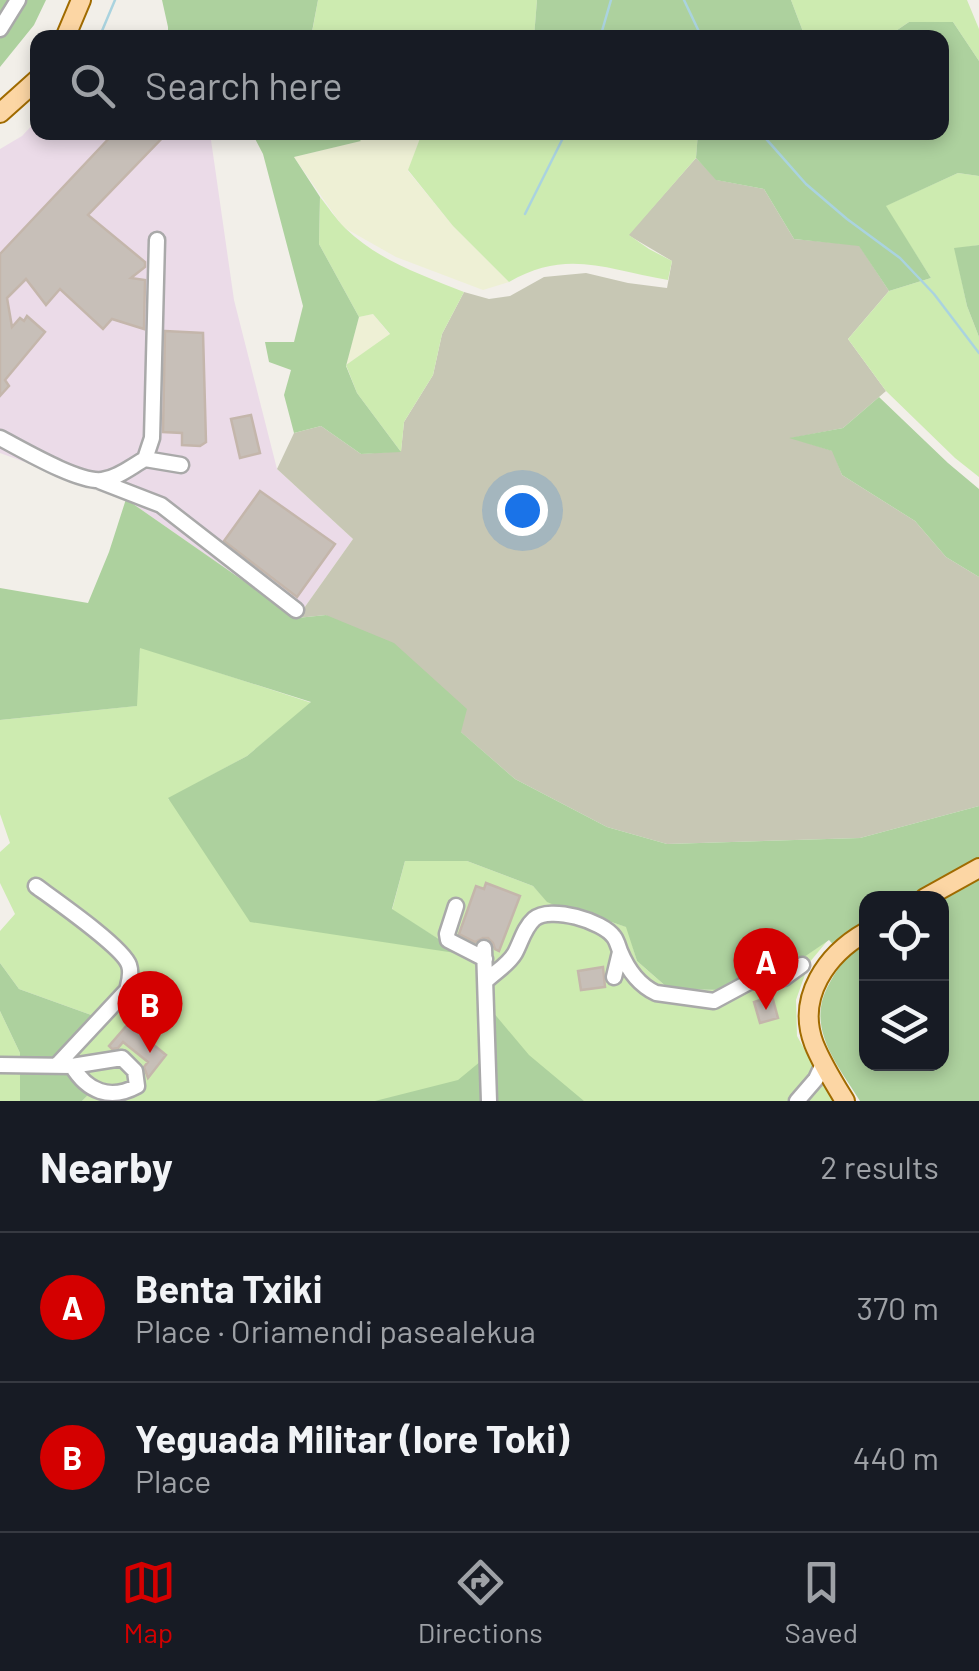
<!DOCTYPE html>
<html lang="en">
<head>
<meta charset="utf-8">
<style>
	:root { --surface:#171b24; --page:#242831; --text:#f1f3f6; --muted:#9ea1a6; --line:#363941; --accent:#d40000 }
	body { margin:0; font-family:Barlow,sans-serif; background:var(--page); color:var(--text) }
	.controls { position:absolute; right:30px; bottom:30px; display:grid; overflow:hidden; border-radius:20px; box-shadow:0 5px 15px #0003 }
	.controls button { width:90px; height:90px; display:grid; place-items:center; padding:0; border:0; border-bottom:2px solid var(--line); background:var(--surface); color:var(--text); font:50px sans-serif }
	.you { position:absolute; left:522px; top:510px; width:35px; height:35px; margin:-25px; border:8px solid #fff; border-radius:50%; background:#1a73e8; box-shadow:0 0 0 15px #1a73e833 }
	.badge { display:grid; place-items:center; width:65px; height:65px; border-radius:50%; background:var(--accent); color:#fff; font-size:32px; font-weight:700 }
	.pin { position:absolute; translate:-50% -82px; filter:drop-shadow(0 2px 5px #0008) }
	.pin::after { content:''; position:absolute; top:52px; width:35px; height:30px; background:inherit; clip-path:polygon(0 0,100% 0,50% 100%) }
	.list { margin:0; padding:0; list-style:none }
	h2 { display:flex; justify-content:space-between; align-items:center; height:130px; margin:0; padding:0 40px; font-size:42px }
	h2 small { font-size:32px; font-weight:400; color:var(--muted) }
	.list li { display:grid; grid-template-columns:65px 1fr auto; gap:30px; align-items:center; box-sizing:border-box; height:150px; padding:0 40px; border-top:2px solid var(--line) }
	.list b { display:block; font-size:38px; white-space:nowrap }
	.list p { margin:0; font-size:32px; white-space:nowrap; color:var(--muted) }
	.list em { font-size:32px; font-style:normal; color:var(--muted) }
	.icon { flex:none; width:55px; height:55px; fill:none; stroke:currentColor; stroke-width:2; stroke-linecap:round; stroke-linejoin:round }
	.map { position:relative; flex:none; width:979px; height:1101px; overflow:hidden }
	.search { position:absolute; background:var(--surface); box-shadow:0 5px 15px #0003; left:30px; right:30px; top:30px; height:110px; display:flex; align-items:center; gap:25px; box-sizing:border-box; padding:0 35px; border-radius:20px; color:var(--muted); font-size:38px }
	.sheet { height:430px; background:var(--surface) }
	nav { display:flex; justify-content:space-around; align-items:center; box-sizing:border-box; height:140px; border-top:2px solid var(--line); background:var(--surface); font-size:28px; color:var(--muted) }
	nav a { display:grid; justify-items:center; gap:5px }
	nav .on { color:var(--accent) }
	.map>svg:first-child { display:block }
	.industrial { fill:#ebdbe8 }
	.construction { fill:#c7c7b4 }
	.farmland { fill:#eef0d5 }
	.grass { fill:#cdebb0 }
	.forest { fill:#add19e; fill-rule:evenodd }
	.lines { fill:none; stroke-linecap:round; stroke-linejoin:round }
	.stream { stroke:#aad3df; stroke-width:2.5 }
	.building { fill:#c7bfb8; stroke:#c4b6ab; stroke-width:2.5 }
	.minor-casing { stroke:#a9a9a9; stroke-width:19 }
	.major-casing { stroke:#a06b00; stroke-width:22 }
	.minor { stroke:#fff; stroke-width:14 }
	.major { stroke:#fcd6a4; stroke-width:18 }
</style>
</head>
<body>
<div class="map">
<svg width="979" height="1101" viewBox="0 0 979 1101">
	<rect width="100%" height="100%" fill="#f2efe9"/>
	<!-- industrial -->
	<path class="industrial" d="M 37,120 L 38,132 L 210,133 L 234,300 L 277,469 L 353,539 L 297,618 L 126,499 L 0,453 L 0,149 L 22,136 Z"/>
	<!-- construction -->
	<path class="construction" d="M 696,158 L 717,180 L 764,189 L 794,239 L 859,245 L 889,291 L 848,339 L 886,391 L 843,428 L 792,438 L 833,451 L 842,475 L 915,521 L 946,557 L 979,577 L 979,806 L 860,838 L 667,844 L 607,827 L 515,779 L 326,615 L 297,618 L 353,539 L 277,469 L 294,433 L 321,426 L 361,454 L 401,451 L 404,422 L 433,375 L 442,334 L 464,292 L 489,299 L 510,296 L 544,277 L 586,273 L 628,283 L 667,288 L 672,261 L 628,235 Z"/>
	<!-- farmland -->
	<path class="farmland" d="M 352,133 L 422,133 L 408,171 L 453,226 L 509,282 L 483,290 L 396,257 L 343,227 L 294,157 L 360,141 Z
		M 373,314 L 390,335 L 346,365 L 359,317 Z"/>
	<!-- grass -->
	<path class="grass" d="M 318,0 L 537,0 L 534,37 L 311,38 Z
		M 791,0 L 967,0 L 979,29 L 979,61 L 953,22 L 909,22 L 887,37 L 805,37 Z
		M 422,133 L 698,133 L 696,158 L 629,235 L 649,249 L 672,261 L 668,280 C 608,270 567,248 509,282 L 453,226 L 408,170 Z
		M 958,173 L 979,176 L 979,245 L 955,249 L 967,306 L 979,337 L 979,477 L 955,458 L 886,391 L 848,339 L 889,291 L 931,278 L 885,206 Z
		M 320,197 C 328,207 336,219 345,228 C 379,261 422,275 464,292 L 442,334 L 433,375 L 404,422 L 401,452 L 357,393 L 346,365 L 390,334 L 373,314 L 359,317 L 319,244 Z
		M 140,647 L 312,703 L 247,756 L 168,799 L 459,952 L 392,910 L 405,861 L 467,861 L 533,886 L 548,902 L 627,927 L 637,961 L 669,989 L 724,990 L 738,979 L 754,972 L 794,964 L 828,940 L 809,963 L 796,1000 L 797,1036 L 833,1101 L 82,1101 L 88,1095 L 66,1045 L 94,1016 L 19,989 L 0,963 L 0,931 L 15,914 L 0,883 L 0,852 L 10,843 L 0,814 L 0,720 L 136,706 Z
		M 0,1011 L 20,1053 L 20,1101 L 0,1101 Z"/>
	<!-- forest -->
	<path class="forest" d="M 0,0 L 46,0 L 34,25 L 0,67 Z
		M 162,0 L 318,0 L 311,37 L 168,38 L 168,27 Z
		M 537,0 L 791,0 L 805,37 L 534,37 Z
		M 909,22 L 953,22 L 979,61 L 979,176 L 958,173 L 886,206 L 931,278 L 889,291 L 859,246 L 794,239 L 764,189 L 716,180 L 696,158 L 698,133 L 942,132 L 942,38 L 887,37 Z
		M 252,133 L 352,133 L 361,141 L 294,157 L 320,197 L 319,244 L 359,317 L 346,366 L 357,393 L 401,452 L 361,454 L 321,426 L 294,433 L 284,395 L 291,370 L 269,362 L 265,342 L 294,342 L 303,306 L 263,154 Z
		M 979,245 L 979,337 L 967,306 L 954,248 Z
		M 879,397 L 948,463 L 979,489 L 979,577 L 946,557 L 915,521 L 842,475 L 832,451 L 789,438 L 843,428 Z
		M 126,499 L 297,618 L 326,615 L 394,643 L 467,709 L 461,732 L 515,779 L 607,827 L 667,844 L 860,838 L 979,806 L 979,1101 L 860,1101 C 843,1073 816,1041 821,1007 C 823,990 836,972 845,958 L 829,940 L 794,964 L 754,972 L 738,979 L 724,990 L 669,989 L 637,961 L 626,927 L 582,912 L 573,913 L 547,902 L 533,886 L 467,861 L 405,861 L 392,909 L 462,954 L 250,922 L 168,798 L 247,756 L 311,702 L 140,648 L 137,706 L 0,720 L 0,588 L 88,603 L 109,552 ZM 866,898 L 942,898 L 942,1064 L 866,1064 Z
		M 0,963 L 19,989 L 94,1016 L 66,1045 L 88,1095 L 82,1101 L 20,1101 L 20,1053 L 0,1011 Z
		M 492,1011 L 529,1055 L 584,1101 L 375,1101 L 458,1080 L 481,1061 Z"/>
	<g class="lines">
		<!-- stream -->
		<path class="stream" d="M 684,0 L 702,38
			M 99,38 L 115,0
			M 600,38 L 611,0
			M 760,132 L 806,184 L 847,219 L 900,258 L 934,294 L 979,353
			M 525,214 L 566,132"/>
	</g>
	<!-- building -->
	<path class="building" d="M 115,132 L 168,132 L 88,215 L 145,262 L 145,267 L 131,278 L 145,280 L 144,329 L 112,319 L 103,329 L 60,289 L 46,305 L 26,279 L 7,298 L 12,327 L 20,318 L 24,321 L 27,316 L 45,332 L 5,380 L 9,386 L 0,396 L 0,254 Z
		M 165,331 L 203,333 L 206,442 L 200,446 L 182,445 L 182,433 L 163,432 Z
		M 251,415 L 260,453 L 240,458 L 231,419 Z
		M 260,491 L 335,544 L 297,597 L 224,541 Z
		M 486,883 L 520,896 L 499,951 L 495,949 L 493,943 L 488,938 L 483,938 L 475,942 L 459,934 L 476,886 L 484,889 Z
		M 603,967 L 605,987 L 581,990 L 578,971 Z
		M 772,996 L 778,1018 L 760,1023 L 754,1002 Z
		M 128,1024 L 166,1055 L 148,1078 L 144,1067 L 148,1062 L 123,1042 L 118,1048 L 112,1049 L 109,1046 Z"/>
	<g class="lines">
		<defs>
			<path id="minor" d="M 0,29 L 18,0
				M 0,438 C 23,450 79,483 102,480 C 118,478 132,466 145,459 L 181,465
				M 145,459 L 152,438 L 157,240
				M 99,481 L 161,505 L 296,610
				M 36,886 C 55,900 123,947 129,965 C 132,974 129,982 127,990 L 57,1065
				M 456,906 L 447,934 L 448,940 L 485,959
				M 484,948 L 489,1101
				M 614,977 L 620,952
				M 486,981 C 495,972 508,965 515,953 C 521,942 524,928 534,919 C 550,905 603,921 614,937 C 617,941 618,946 620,951 C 627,968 639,985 656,993 L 714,1001 L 753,980 L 784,978 L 802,965
				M 0,1065 L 72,1066 L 122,1058 L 135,1071 L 137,1086 C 110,1101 87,1091 72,1066
				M 797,1101 L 816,1079 L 823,1064"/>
			<path id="major" d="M 65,38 L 81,0
				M 0,113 L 38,79
				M 925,898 L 979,868
				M 845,1101 C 834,1083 822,1064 814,1044 C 796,997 827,954 866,932"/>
		</defs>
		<!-- minor casing -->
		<use href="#minor" class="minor-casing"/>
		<!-- major casing -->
		<use href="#major" class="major-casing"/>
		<!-- minor -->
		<use href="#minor" class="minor"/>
		<!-- major -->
		<use href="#major" class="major"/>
	</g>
</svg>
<div class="controls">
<button><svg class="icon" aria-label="locate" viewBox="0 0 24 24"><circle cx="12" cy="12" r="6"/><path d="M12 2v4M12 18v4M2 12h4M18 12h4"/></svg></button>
<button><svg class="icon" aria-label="layers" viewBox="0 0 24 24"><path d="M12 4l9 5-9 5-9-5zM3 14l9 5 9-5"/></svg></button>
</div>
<div class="you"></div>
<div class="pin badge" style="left:766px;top:1010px">A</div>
<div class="pin badge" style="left:150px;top:1053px">B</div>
<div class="search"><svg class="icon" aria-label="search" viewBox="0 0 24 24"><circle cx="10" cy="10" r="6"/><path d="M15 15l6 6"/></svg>Search here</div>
</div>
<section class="sheet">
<h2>Nearby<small>2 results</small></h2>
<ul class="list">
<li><span class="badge">A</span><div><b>Benta Txiki</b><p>Place · Oriamendi pasealekua</p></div><em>370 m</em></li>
<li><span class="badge">B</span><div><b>Yeguada Militar (lore Toki)</b><p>Place</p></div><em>440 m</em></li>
</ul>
</section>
<nav>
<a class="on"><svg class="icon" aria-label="map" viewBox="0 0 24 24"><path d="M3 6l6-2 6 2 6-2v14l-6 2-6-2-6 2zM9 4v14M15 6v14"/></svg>Map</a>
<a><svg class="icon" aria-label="directions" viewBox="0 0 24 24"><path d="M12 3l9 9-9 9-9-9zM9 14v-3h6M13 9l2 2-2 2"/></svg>Directions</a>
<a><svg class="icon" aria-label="saved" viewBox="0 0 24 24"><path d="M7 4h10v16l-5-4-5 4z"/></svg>Saved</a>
</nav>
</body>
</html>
